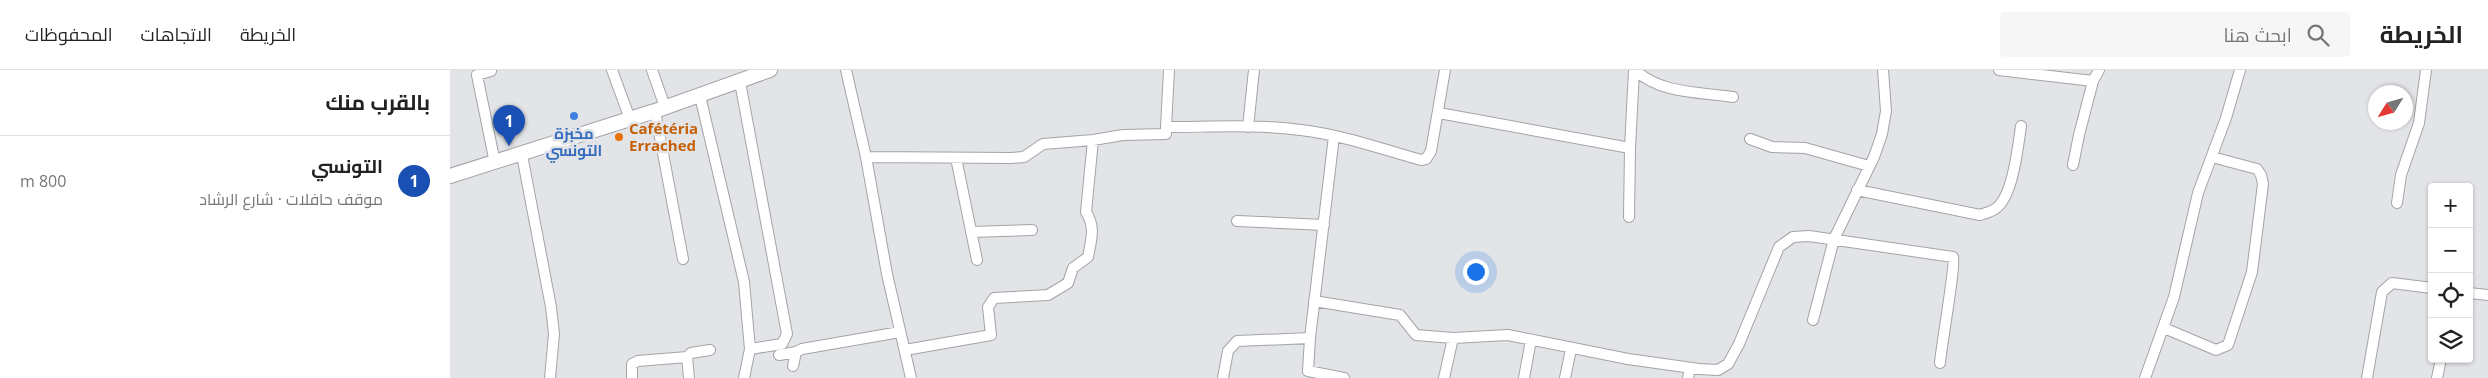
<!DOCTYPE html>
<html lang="ar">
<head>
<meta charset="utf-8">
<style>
	:root { --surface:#fff; --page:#f6f6f6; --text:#222; --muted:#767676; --line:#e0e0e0; --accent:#bc4194 }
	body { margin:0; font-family:"Open Sans",Cairo,sans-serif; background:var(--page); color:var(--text); direction:rtl }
	.controls { position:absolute; right:15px; bottom:15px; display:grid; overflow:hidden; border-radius:5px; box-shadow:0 1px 4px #0004 }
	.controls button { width:45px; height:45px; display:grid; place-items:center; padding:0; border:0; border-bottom:1px solid var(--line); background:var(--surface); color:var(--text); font:25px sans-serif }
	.compass { position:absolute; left:1918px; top:15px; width:45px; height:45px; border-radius:50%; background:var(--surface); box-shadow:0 1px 4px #0004; rotate:233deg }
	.you { position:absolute; left:1025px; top:201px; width:18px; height:18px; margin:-12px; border:4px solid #fff; border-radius:50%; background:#1a73e8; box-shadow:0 0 0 8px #1a73e833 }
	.badge { display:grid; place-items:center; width:32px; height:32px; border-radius:50%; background:var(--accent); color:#fff; font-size:16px; font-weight:700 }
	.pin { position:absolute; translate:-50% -41px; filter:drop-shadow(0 1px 2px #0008) }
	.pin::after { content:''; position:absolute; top:26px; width:18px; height:15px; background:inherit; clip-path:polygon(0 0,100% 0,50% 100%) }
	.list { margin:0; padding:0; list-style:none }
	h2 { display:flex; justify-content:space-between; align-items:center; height:65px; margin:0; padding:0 20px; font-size:21px }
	h2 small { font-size:16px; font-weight:400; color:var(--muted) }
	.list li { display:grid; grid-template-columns:32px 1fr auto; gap:15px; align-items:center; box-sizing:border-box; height:90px; padding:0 20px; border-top:1px solid var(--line) }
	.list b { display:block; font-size:19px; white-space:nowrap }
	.list p { margin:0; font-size:16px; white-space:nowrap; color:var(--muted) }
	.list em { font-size:16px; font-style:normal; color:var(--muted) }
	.icon { flex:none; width:28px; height:28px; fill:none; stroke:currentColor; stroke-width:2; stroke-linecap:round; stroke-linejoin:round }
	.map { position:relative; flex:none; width:2038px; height:308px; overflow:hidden; direction:ltr }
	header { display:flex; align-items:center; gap:30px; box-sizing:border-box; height:70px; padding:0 25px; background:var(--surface); border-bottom:1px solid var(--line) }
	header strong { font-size:24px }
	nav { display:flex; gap:28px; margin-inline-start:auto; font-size:18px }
	.search { width:350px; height:45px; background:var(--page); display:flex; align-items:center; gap:12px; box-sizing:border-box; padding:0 18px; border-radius:5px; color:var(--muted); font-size:19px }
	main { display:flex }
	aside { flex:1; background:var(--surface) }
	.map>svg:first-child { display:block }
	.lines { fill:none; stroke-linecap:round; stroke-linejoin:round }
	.street-casing { stroke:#a2a4a7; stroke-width:12 }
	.secondary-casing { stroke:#a2a4a7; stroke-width:16 }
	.street { stroke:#fff; stroke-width:10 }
	.secondary { stroke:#fff; stroke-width:14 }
	.shop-dot { fill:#3f7fe0; stroke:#e2e4e7; stroke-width:2 }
	.food-dot { fill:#e8710a; stroke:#e2e4e7; stroke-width:2 }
	.labels { text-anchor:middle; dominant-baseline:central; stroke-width:5; stroke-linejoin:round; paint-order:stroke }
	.food-label { font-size:15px; font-weight:bold; fill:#c56008; stroke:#e2e4e7; text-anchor:start }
	.shop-label { font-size:15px; font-weight:bold; fill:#366cbe; stroke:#e2e4e7 }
</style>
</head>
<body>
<header>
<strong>الخريطة</strong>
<div class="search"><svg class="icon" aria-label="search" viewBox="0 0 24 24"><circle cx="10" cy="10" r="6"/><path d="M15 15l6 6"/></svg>ابحث هنا</div>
<nav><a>الخريطة</a><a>الاتجاهات</a><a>المحفوظات</a></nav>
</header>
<main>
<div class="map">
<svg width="2038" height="308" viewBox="0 0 2038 308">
	<rect width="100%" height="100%" fill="#e2e4e7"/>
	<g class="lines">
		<defs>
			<path id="street" d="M 162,0 L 180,49
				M 202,0 L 215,37
				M 396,0 L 416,87 L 437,204 L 461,308
				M 719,0 L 716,57 C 761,57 807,54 851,60 C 892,65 932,79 971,90 L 976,89 L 981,81 L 995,0
				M 1185,0 C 1211,24 1250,22 1283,27
				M 1549,0 L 1643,11 L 1649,0
				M 41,1 L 27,5 L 45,93
				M 290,12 L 337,264 L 332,274 L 300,279 L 294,308
				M 250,26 L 294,212 L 300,279
				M 205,41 L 233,189
				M 989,43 L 1180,78 L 1184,0
				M 798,57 L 804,0
				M 1300,69 L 1322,77 L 1355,78 L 1419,96
				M 72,85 L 101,237 L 104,264 L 100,308
				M 416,87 L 561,88 L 574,87 L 593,74 L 643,70 L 673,65 L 716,64 L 716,57
				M 506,88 L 527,190
				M 1623,95 L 1629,65 L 1643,11
				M 1407,120 L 1530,145 C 1535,143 1541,142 1545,139 C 1563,128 1568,76 1571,56
				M 1947,133 L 1951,105 L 1969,53 L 1976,0
				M 1179,147 L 1180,78
				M 787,151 L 874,155
				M 521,162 L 582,160
				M 2019,223 L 2038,225
				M 864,231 L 950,245 L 966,265 L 1003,268 L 1058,265 L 1178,289 L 1249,299 L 1268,300 L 1278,294 L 1289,274 L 1329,177 L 1343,167 L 1359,166 L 1503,187 C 1506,193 1491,278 1490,293
				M 1363,250 L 1384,169 L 1424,87 L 1432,64 L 1436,41 L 1433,0
				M 1714,258 L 1766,280 L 1778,275 L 1802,202 L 1813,114 L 1811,105 L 1807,99 L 1762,87
				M 860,268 L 858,301 L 894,308
				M 455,280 L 541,265 L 538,237 L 544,228 L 598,225 L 618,213 L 623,198 L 638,187 C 641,170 646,158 636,142 L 643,70
				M 329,285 L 346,282
				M 237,287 L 241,283 L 260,280
				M 343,296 L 346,282 L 352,279 L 450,262
				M 182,308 L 182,294 L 188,291 L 237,287 L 239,308
				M 773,308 L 778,281 L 787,271 L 860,268 L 884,66
				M 994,308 L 1003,268
				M 1074,308 L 1081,270
				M 1115,308 L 1121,279
				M 1238,308 L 1240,298
				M 1695,308 L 1724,227 L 1748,123 L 1776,48 L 1790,0
				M 1917,308 L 1932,222 L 1942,213 L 1982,218
				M 1987,308 L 1991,289"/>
			<path id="secondary" d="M 0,106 L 205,41 L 320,0"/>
		</defs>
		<!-- street casing -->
		<use href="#street" class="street-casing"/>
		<!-- secondary casing -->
		<use href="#secondary" class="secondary-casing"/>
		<!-- street -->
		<use href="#street" class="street"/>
		<!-- secondary -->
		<use href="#secondary" class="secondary"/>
	</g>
	<!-- markers -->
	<circle class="shop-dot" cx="124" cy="46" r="5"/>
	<circle class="food-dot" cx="169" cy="67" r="5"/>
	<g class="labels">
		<!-- food labels -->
		<g class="food-label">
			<text x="179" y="58">Cafétéria<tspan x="179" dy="17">Errached</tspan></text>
		</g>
		<!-- shop labels -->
		<g class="shop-label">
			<text x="124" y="63">مخبزة<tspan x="124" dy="17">التونسي</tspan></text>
		</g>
	</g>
</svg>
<div class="controls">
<button>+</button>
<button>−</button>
<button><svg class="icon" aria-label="locate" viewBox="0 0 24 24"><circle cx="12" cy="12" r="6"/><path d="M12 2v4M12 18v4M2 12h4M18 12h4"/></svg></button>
<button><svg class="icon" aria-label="layers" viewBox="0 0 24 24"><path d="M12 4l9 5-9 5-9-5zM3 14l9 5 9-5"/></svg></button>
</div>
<svg class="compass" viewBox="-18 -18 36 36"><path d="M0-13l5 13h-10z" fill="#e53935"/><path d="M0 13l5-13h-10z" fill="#767676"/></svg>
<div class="you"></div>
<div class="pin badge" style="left:59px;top:76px;background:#1a4fb4">1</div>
</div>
<aside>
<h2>بالقرب منك<small></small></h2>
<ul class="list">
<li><span class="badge" style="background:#1a4fb4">1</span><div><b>التونسي</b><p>موقف حافلات · شارع الرشاد</p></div><em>800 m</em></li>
</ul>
</aside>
</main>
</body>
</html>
